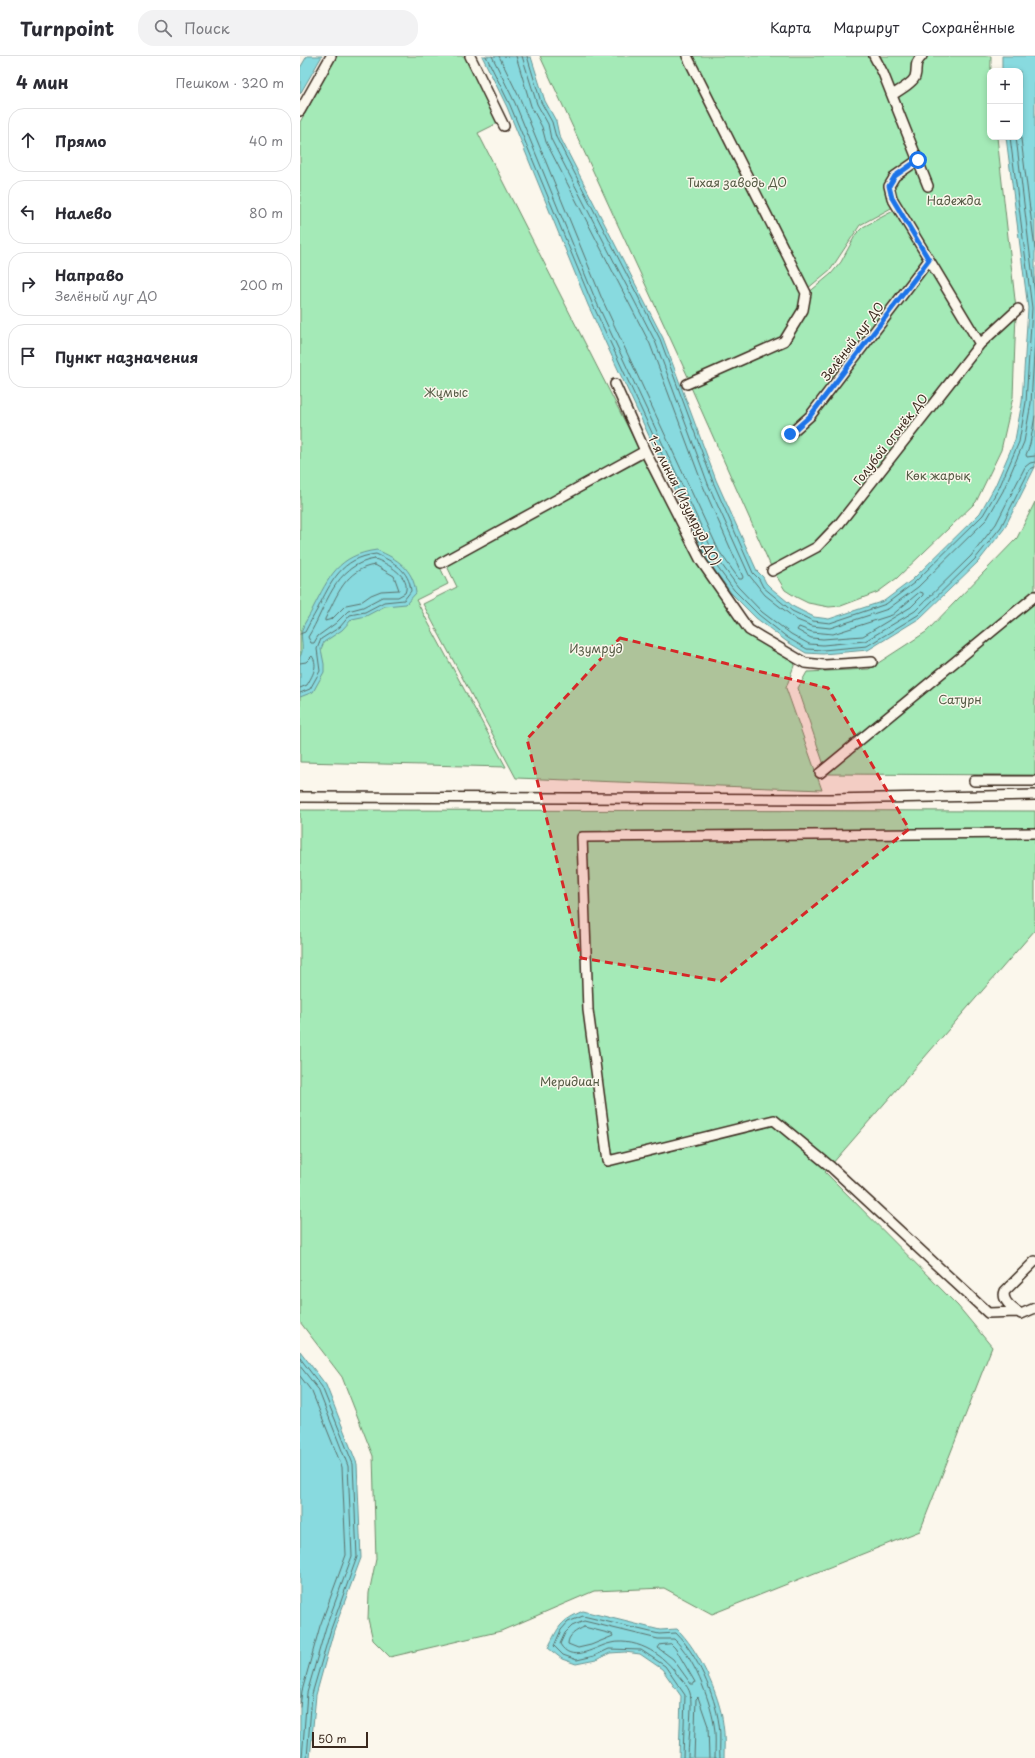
<!DOCTYPE html>
<html lang="ru">
<head>
<meta charset="utf-8">
<style>
	:root { --surface:#fff; --page:#f2f2f3; --text:#2b2b33; --muted:#7c7c81; --line:#e1e1e2 }
	body { margin:0; font-family:"Playpen Sans",sans-serif; background:var(--page); color:var(--text) }
	.controls { position:absolute; right:12px; top:12px; display:grid; overflow:hidden; border-radius:8px; box-shadow:0 2px 6px #0003 }
	.controls button { width:36px; height:36px; display:grid; place-items:center; padding:0; border:0; border-bottom:1px solid var(--line); background:var(--surface); color:var(--text); font:20px sans-serif }
	.scale { position:absolute; left:12px; bottom:10px; width:56px; box-sizing:border-box; padding-left:4px; border:2px solid #3b2a1e; border-top:0; font-size:11px; line-height:14px; white-space:nowrap; color:#3b2a1e; -webkit-text-stroke:3px #fbf7ec; paint-order:stroke }
	.stop { position:absolute; width:12px; height:12px; margin:-9px; border:3px solid #1a73e8; border-radius:50%; background:#fff }
	.stop.end { background:#1a73e8; border-color:#fff; box-shadow:0 1px 4px #0008 }
	.list { margin:0; padding:0; list-style:none }
	h2 { display:flex; justify-content:space-between; align-items:center; height:52px; margin:0; padding:0 16px; font-size:17px }
	h2 small { font-size:13px; font-weight:400; color:var(--muted) }
	.list li { display:grid; grid-template-columns:26px 1fr auto; gap:12px; align-items:center; box-sizing:border-box; height:64px; margin:0 8px 8px; padding:0 8px; border:1px solid var(--line); border-radius:16px }
	.list b { display:block; font-size:15px; white-space:nowrap }
	.list p { margin:0; font-size:13px; white-space:nowrap; color:var(--muted) }
	.list em { font-size:13px; font-style:normal; color:var(--muted) }
	.icon { flex:none; width:22px; height:22px; fill:none; stroke:currentColor; stroke-width:2; stroke-linecap:round; stroke-linejoin:round }
	.map { position:relative; flex:none; width:735px; height:1702px; overflow:hidden }
	header { display:flex; align-items:center; gap:24px; box-sizing:border-box; height:56px; padding:0 20px; background:var(--surface); border-bottom:1px solid var(--line) }
	header strong { font-size:19px }
	nav { display:flex; gap:22px; margin-inline-start:auto; font-size:14px }
	.search { width:280px; height:36px; background:var(--page); display:flex; align-items:center; gap:10px; box-sizing:border-box; padding:0 14px; border-radius:16px; color:var(--muted); font-size:15px }
	main { display:flex }
	aside { flex:1; background:var(--surface) }
	.map>svg:first-child { display:block }
	.green { fill:#a4eab7; stroke:#708a6a }
	.water { fill:#88dadf; stroke:#699492 }
	.lines { fill:none; stroke-linecap:round; stroke-linejoin:round }
	.shore { stroke:#5a706b; stroke-width:1 }
	.minor-casing { stroke:#3b2a1e; stroke-width:12 }
	.minor { stroke:#fbf7ec; stroke-width:9 }
	.route { stroke:#1a73e8; stroke-width:5 }
	.marked { fill:#d62828; fill-opacity:0.2; stroke:#d62828; stroke-width:3; stroke-dasharray:8 5; stroke-linejoin:round }
	.labels { text-anchor:middle; dominant-baseline:central; stroke-width:3; stroke-linejoin:round; paint-order:stroke }
	.park-label { font-size:12px; fill:#555a44; stroke:#fbf7ec }
	.street-label { font-size:12px; fill:#3b2a1e; stroke:#fbf7ec }
</style>
</head>
<body>
<header>
<strong>Turnpoint</strong>
<div class="search"><svg class="icon" aria-label="search" viewBox="0 0 24 24"><circle cx="10" cy="10" r="6"/><path d="M15 15l6 6"/></svg>Поиск</div>
<nav><a>Карта</a><a>Маршрут</a><a>Сохранённые</a></nav>
</header>
<main>
<aside>
<h2>4 мин<small>Пешком · 320 m</small></h2>
<ul class="list">
<li><svg class="icon" aria-label="ahead" viewBox="0 0 24 24"><path d="M12 20V5M6 11l6-6 6 6"/></svg><div><b>Прямо</b></div><em>40 m</em></li>
<li><svg class="icon" aria-label="left" viewBox="0 0 24 24"><path d="M17 20v-9H6M10 6l-5 5 5 5"/></svg><div><b>Налево</b></div><em>80 m</em></li>
<li><svg class="icon" aria-label="right" viewBox="0 0 24 24"><path d="M7 20v-9h11M14 6l5 5-5 5"/></svg><div><b>Направо</b><p>Зелёный луг ДО</p></div><em>200 m</em></li>
<li><svg class="icon" aria-label="arrive" viewBox="0 0 24 24"><path d="M6 21V4h12l-3 4 3 4H6"/></svg><div><b>Пункт назначения</b></div></li>
</ul>
</aside>
<div class="map">
<svg width="735" height="1702" viewBox="0 0 735 1702">
	<rect width="100%" height="100%" fill="#fbf7ec"/>
	<filter id="ink" filterUnits="userSpaceOnUse"><feTurbulence type="fractalNoise" baseFrequency=".025" numOctaves="2"/><feDisplacementMap in="SourceGraphic" scale="8" xChannelSelector="R" yChannelSelector="G"/><feConvolveMatrix kernelMatrix="1 2 1 2 8 2 1 2 1" color-interpolation-filters="sRGB"/></filter>
	<g filter="url(#ink)">
		<!-- green -->
		<path class="green" d="M 37,0 L 166,0 L 198,67 L 178,77 L 342,399 L 138,507 L 148,528 L 116,544 L 206,711 L 0,706 L 0,66 Z
			M 240,0 L 571,0 L 583,23 L 614,103 L 594,117 L 593,151 L 560,169 L 531,213 L 507,233 L 501,254 L 482,282 L 389,323 Z
			M 578,0 L 691,0 L 690,81 L 697,81 L 716,253 L 680,285 L 594,142 L 592,131 L 597,123 L 621,105 Z
			M 597,153 L 677,287 L 537,468 L 516,490 L 473,515 L 390,329 L 485,287 L 507,238 L 531,218 L 541,206 L 556,178 L 563,171 Z
			M 716,257 L 713,341 L 701,394 L 676,446 L 597,522 L 578,536 L 541,550 L 529,551 L 508,547 L 496,541 L 485,534 L 474,516 L 518,491 L 681,289 Z
			M 343,403 L 396,505 L 447,577 L 496,604 L 486,632 L 522,734 L 216,722 L 123,548 L 157,531 L 146,508 Z
			M 735,446 L 735,719 L 527,718 L 498,632 L 507,616 L 569,613 L 626,576 L 717,482 Z
			M 0,754 L 735,755 L 735,874 L 525,1116 L 658,1250 L 692,1291 L 620,1475 L 412,1558 L 364,1532 L 294,1535 L 201,1575 L 90,1601 L 73,1584 L 68,1563 L 69,1537 L 76,1503 L 73,1400 L 42,1321 L 0,1266 Z"/>
		<!-- water -->
		<path class="water" d="M 7,0 L 22,0 L 0,38 L 0,12 Z
			M 182,0 L 231,1 L 245,45 L 256,65 L 259,79 L 363,282 L 416,424 L 457,515 L 463,521 L 466,527 L 471,532 L 494,551 L 514,561 L 529,563 L 584,545 L 612,524 L 680,457 L 695,430 L 715,384 L 722,346 L 728,252 L 706,81 L 720,81 L 720,15 L 702,15 L 702,0 L 735,0 L 735,411 L 704,473 L 678,506 L 620,562 L 568,594 L 523,598 L 506,597 L 486,585 L 456,562 L 431,537 L 406,502 L 288,249 L 207,51 Z
			M 77,494 C 97,503 113,512 116,537 L 106,548 L 85,550 L 66,560 L 52,563 L 42,574 L 24,586 L 21,593 L 24,608 L 24,616 L 13,636 L 0,641 L 0,601 C 5,592 0,583 2,574 C 4,566 10,560 13,552 C 29,521 38,499 77,494 Z
			M 0,1295 L 26,1329 L 57,1408 L 61,1502 L 34,1574 L 16,1639 L 10,1702 L 0,1702 Z
			M 283,1555 L 360,1574 L 377,1573 C 398,1593 420,1639 423,1668 C 425,1679 424,1691 424,1702 L 379,1702 L 381,1640 L 362,1613 L 340,1598 L 325,1596 L 310,1597 L 296,1604 L 276,1608 L 262,1603 L 248,1592 C 259,1570 260,1565 283,1555 Z"/>
		<g class="lines">
			<!-- shore -->
			<path class="shore" d="M 186,0 L 210,49 L 292,247 L 409,500 L 434,534 L 459,559 L 488,582 L 507,593 L 523,594 L 567,590 L 618,559 L 675,503 L 701,471 L 730,413 L 735,411
				M 192,0 L 215,47 L 296,245 L 414,498 L 438,531 L 462,556 L 491,578 L 509,588 L 523,589 L 565,585 L 615,555 L 671,500 L 696,468 L 725,411 L 730,407 L 735,406
				M 199,0 L 221,45 L 302,243 L 419,495 L 439,523 L 442,523 L 443,521 L 403,430 L 350,288 L 246,86 L 242,71 L 231,50 L 216,0
				M 222,0 L 237,48 L 248,68 L 251,83 L 355,285 L 408,428 L 449,519 L 465,539 L 497,564 L 512,570 L 530,572 L 588,553 L 618,531 L 687,463 L 703,435 L 724,386 L 731,347 L 735,282
				M 227,0 L 241,46 L 252,66 L 256,81 L 360,283 L 413,426 L 453,517 L 459,523 L 463,531 L 492,555 L 513,565 L 530,567 L 586,548 L 614,527 L 683,459 L 699,432 L 719,386 L 726,346 L 732,252 L 710,81
				M 720,75 L 735,193
				M 716,81 L 735,239
				M 735,360 L 730,388 L 726,399 L 727,401 L 735,400
				M 75,503 C 87,507 112,521 105,537 L 98,541 L 82,541 L 63,551 L 48,555 L 36,567 L 18,580 L 14,587 L 11,587 L 8,581 C 27,551 33,509 75,503 Z
				M 75,509 L 94,520 L 99,534 L 81,535 L 71,539 L 61,546 L 46,549 L 32,563 L 25,565 L 25,563 C 37,540 45,513 75,509 Z
				M 620,536 L 623,537 L 623,539 L 611,551 L 563,580 L 523,583 L 511,582 L 497,574 L 499,571 L 512,576 L 533,578 L 592,559 Z
				M 0,578 L 5,576 C 9,568 13,561 17,554 C 31,526 41,502 76,498 C 94,506 109,514 111,535 L 104,544 L 84,546 L 65,556 L 50,559 L 40,571 L 21,583 L 17,593 L 20,615 L 10,633 L 0,637
				M 0,607 L 6,606 L 12,600 C 19,610 12,620 7,629 L 0,632
				M 0,1302 L 22,1331 L 53,1408 L 57,1501 L 31,1573 L 12,1638 L 7,1702
				M 0,1310 L 18,1333 L 48,1410 L 52,1500 L 26,1571 L 7,1637 L 2,1702
				M 0,1320 L 12,1336 L 42,1411 L 46,1499 L 20,1570 L 2,1635 L 0,1651
				M 284,1571 L 312,1578 L 313,1580 L 291,1589 L 278,1592 L 268,1588 C 268,1579 276,1575 284,1571 Z
				M 371,1588 L 375,1592 L 395,1626 L 394,1628 L 391,1628 L 373,1603 L 358,1592 L 360,1589 Z
				M 383,1702 L 385,1639 L 365,1610 L 341,1594 L 309,1593 L 294,1600 L 277,1604 L 263,1599 L 254,1590 L 261,1574 L 268,1566 L 283,1560 L 359,1578 L 376,1577 C 397,1598 415,1639 419,1668 C 421,1679 419,1691 420,1702
				M 388,1702 C 388,1689 393,1648 390,1637 C 388,1630 381,1623 376,1617 C 362,1597 333,1580 307,1588 C 292,1593 271,1607 260,1588 L 265,1577 L 272,1570 L 284,1565 L 358,1583 L 374,1583 C 394,1602 409,1641 414,1668 C 416,1679 415,1691 415,1702
				M 394,1702 L 396,1643 L 398,1641 L 408,1670 L 409,1702"/>
			<defs>
				<path id="minor" d="M 170,0 L 204,70
					M 387,0 L 506,237 L 503,254 L 484,285 L 387,328
					M 574,0 L 583,17 L 628,130
					M 592,39 C 598,35 612,28 615,21 C 618,11 613,9 622,0
					M 0,55 L 31,0
					M 618,104 L 595,120 L 589,130 L 592,142 L 680,288
					M 315,328 L 345,395 L 401,505 L 449,574 L 505,607 L 525,609 L 572,606
					M 490,378 L 510,360 L 629,204
					M 141,507 L 345,395
					M 472,515 L 517,491 L 539,468 L 680,288 L 718,253
					M 520,717 L 735,540
					M 674,725 L 735,725
					M 0,741 L 529,743 L 735,739
					M 735,1205 L 705,1235 C 701,1244 713,1253 721,1258 L 735,1252
					M 717,1256 L 688,1257 L 531,1111 L 474,1064 L 308,1105 L 288,954 L 282,781 L 735,777"/>
			</defs>
			<!-- minor casing -->
			<use href="#minor" class="minor-casing"/>
			<!-- minor -->
			<use href="#minor" class="minor"/>
		</g>
	</g>
	<g class="lines" filter="url(#ink)">
		<!-- route -->
		<path class="route" d="M 490,378 L 510,360 L 629,204 L 592,142 L 589,130 L 595,120 L 618,104"/>
	</g>
	<!-- marked area -->
	<path class="marked" d="M 320,582 L 528,632 L 609,773 L 421,925 L 281,902 L 227,683 Z"/>
	<g class="labels">
		<!-- park labels -->
		<g class="park-label">
			<text x="437" y="126">Тихая заводь ДО</text>
			<text x="654" y="144">Надежда</text>
			<text x="146" y="336">Жұмыс</text>
			<text x="638" y="419">Көк жарық</text>
			<text x="296" y="592">Изумруд</text>
			<text x="660" y="643">Сатурн</text>
			<text x="270" y="1025">Меридиан</text>
		</g>
		<!-- street labels -->
		<g class="street-label">
			<text transform="translate(552 285) rotate(-53)">Зелёный луг ДО</text>
			<text transform="translate(590 383) rotate(-52)">Голубой огонёк ДО</text>
			<text transform="translate(385 444) rotate(63)">1-я линия (Изумруд ДО)</text>
		</g>
	</g>
</svg>
<div class="controls">
<button>+</button>
<button>−</button>
</div>
<div class="scale">50 m</div>
<div class="stop" style="left:618px;top:104px"></div>
<div class="stop end" style="left:490px;top:378px"></div>
</div>
</main>
</body>
</html>
